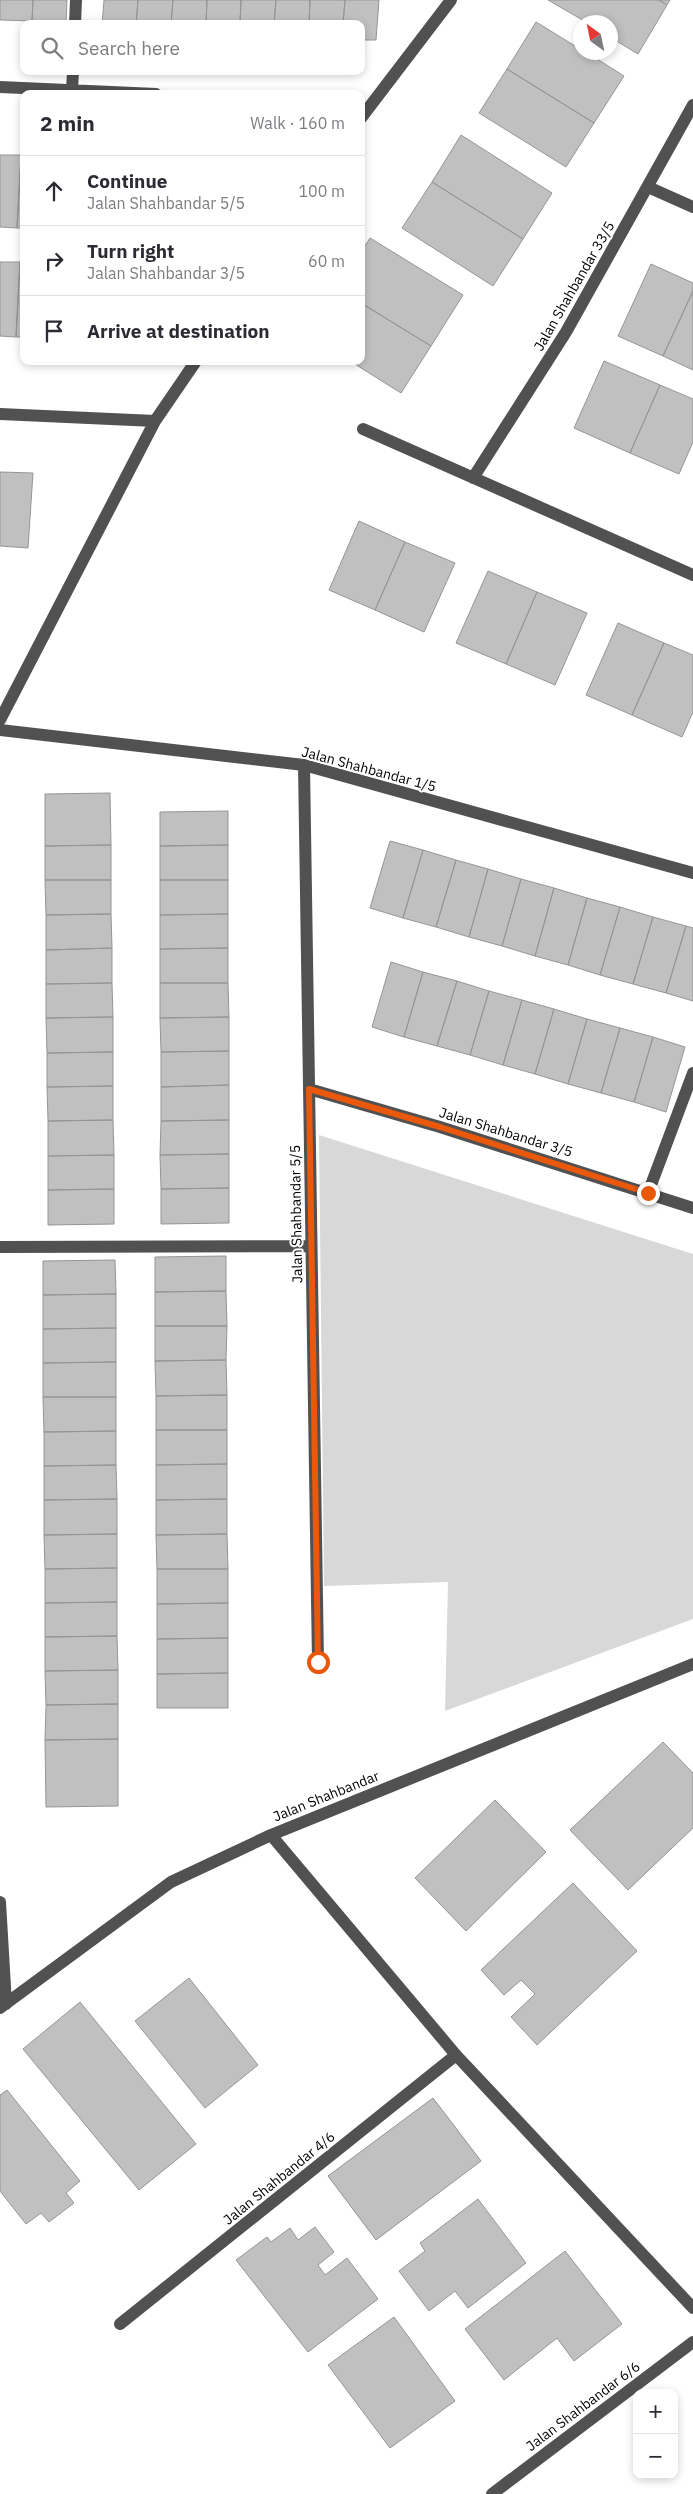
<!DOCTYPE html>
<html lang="en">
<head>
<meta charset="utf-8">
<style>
	:root { --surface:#fff; --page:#f7f7f7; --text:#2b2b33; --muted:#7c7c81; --line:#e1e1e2 }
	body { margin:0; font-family:"IBM Plex Sans",sans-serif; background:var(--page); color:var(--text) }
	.controls { position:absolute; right:15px; bottom:15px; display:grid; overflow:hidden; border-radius:10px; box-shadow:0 2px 8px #0003 }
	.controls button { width:45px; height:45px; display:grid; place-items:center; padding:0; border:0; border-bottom:1px solid var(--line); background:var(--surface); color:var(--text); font:25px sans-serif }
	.compass { position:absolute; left:573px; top:15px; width:45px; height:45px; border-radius:50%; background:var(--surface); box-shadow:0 2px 8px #0003; rotate:327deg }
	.stop { position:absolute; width:15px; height:15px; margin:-11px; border:4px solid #ea580c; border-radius:50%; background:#fff }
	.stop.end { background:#ea580c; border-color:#fff; box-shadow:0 1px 5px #0008 }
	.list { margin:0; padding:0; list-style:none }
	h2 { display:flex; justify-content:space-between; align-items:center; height:65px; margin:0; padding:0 20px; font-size:21px }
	h2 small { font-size:16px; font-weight:400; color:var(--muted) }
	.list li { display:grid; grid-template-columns:32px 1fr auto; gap:15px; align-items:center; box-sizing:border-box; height:70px; padding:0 20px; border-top:1px solid var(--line) }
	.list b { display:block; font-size:19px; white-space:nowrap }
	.list p { margin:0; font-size:16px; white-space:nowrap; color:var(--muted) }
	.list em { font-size:16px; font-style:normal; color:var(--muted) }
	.icon { flex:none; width:28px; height:28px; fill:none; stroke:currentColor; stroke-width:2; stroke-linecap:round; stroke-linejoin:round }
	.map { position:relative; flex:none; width:693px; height:2494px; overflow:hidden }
	.search { position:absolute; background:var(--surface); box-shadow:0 2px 8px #0003; left:20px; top:20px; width:345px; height:55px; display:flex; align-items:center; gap:12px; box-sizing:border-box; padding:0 18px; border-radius:10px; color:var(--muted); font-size:19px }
	.panel { position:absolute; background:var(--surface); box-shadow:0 2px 8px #0003; left:20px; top:90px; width:345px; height:275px; border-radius:10px }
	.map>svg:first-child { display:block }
	.green { fill:#d8d8d8 }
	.building { fill:#c0c0c0; stroke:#959595 }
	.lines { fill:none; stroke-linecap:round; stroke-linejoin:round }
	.minor { stroke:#515151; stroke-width:12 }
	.route { stroke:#ea580c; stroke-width:6 }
	.labels { text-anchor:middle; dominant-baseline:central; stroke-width:4; stroke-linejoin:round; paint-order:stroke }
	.street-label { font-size:14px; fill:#000; stroke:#fff }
</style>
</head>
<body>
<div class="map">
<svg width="693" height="2494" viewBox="0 0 693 2494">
	<rect width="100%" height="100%" fill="#fff"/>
	<!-- green -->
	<path class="green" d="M 319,1135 L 693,1254 L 693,1619 L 445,1711 L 448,1582 L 324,1586 Z"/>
	<!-- building -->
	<path class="building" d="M 0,0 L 33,0 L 32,21 L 0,20 Z
		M 33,0 L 67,0 L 66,23 L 32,21 Z
		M 104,0 L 138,0 L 136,24 L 102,24 Z
		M 138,0 L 173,0 L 171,24 L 136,24 Z
		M 173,0 L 207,0 L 206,24 L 171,24 Z
		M 207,0 L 241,0 L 240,24 L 206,24 Z
		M 241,0 L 276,0 L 274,24 L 240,24 Z
		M 276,0 L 310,0 L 309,24 L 274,24 Z
		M 310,0 L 345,0 L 343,24 L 309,24 Z
		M 345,0 L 379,0 L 376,40 L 361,40 L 361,24 L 343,24 Z
		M 548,0 L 659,0 L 667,5 L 638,54 L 610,37 L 610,22 L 586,22 Z
		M 659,0 L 670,0 L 667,5 Z
		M 536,22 L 580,49 L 580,52 L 586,52 L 624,76 L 594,123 L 507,69 Z
		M 507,69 L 594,123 L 566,167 L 479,113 Z
		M 461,135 L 552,193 L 523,239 L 432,182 Z
		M 0,155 L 21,155 L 17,228 L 0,227 Z
		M 21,155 L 24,155 L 24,228 L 17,228 Z
		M 432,182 L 523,239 L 493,286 L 402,228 Z
		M 370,238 L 463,295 L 431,346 L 361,303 L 361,252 Z
		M 0,262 L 20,262 L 16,337 L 0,336 Z
		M 20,262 L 24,263 L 24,337 L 16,337 Z
		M 651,264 L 693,283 L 693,291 L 663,356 L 618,336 Z
		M 693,291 L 693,370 L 663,356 Z
		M 361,303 L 431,346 L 401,393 L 350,361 L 361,361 Z
		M 604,361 L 660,385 L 630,453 L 574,428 Z
		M 660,385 L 693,399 L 693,442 L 679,474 L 630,453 Z
		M 0,472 L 33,473 L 28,548 L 0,546 Z
		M 359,521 L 405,542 L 375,610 L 329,590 Z
		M 405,542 L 455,563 L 424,632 L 375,610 Z
		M 488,571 L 537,592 L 506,664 L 456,643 Z
		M 537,592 L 587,613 L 555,685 L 506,664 Z
		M 618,623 L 664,643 L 632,715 L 586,695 Z
		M 664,643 L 693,655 L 693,712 L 682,737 L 632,715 Z
		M 110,793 L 111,845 L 45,846 L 45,794 Z
		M 228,811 L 228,845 L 160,846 L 160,812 Z
		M 390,841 L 423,850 L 403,918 L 370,908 Z
		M 111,845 L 111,880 L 45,880 L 45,846 Z
		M 228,845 L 228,880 L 160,880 L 160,846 Z
		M 423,850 L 456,860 L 436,927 L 403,918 Z
		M 456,860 L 488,869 L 469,937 L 436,927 Z
		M 488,869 L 521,879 L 502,946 L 469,937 Z
		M 521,879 L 554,888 L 535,956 L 502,946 Z
		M 45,880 L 111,880 L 111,914 L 46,915 Z
		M 160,880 L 228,880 L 228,914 L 160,915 Z
		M 554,888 L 587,898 L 568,965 L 535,956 Z
		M 587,898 L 620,907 L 600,975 L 568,965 Z
		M 620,907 L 653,917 L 633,984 L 600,975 Z
		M 111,914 L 112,948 L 46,950 L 46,915 Z
		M 228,914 L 228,948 L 160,949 L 160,915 Z
		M 653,917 L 686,926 L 666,993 L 633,984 Z
		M 686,926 L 693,928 L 693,1001 L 666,993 Z
		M 112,948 L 112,983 L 46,984 L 46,950 Z
		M 228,948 L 228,983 L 160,983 L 160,949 Z
		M 391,962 L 423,972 L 404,1037 L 372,1027 Z
		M 423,972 L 457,981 L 437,1046 L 404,1037 Z
		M 457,981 L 489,991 L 470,1055 L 437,1046 Z
		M 112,983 L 113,1017 L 46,1018 L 46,984 Z
		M 160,983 L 228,983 L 229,1017 L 160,1018 Z
		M 489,991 L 522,1000 L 503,1065 L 470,1055 Z
		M 522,1000 L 554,1009 L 535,1074 L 503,1065 Z
		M 554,1009 L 587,1019 L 568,1084 L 535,1074 Z
		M 113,1017 L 113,1052 L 47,1053 L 46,1018 Z
		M 229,1017 L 229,1051 L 161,1052 L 160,1018 Z
		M 587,1019 L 620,1028 L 601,1093 L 568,1084 Z
		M 620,1028 L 653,1037 L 634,1102 L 601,1093 Z
		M 653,1037 L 685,1047 L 666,1112 L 634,1102 Z
		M 229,1051 L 229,1085 L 161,1087 L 161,1052 Z
		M 113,1052 L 113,1086 L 47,1087 L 47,1053 Z
		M 229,1085 L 229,1120 L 161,1121 L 161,1087 Z
		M 113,1086 L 113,1120 L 48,1121 L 47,1087 Z
		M 113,1120 L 114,1155 L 48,1156 L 48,1121 Z
		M 229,1120 L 229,1154 L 160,1155 L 161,1121 Z
		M 229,1154 L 229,1188 L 161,1189 L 160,1155 Z
		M 114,1155 L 114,1189 L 48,1190 L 48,1156 Z
		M 229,1188 L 229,1223 L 161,1224 L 161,1189 Z
		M 114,1189 L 114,1224 L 48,1225 L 48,1190 Z
		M 226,1256 L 226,1291 L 155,1292 L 155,1257 Z
		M 115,1260 L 116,1294 L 43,1295 L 43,1261 Z
		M 226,1291 L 227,1326 L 155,1326 L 155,1292 Z
		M 116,1294 L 116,1328 L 43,1329 L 43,1295 Z
		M 155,1326 L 227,1326 L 226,1360 L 155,1361 Z
		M 116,1328 L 116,1362 L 43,1363 L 43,1329 Z
		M 226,1360 L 227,1395 L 156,1396 L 155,1361 Z
		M 116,1362 L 116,1397 L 43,1397 L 43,1363 Z
		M 227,1395 L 227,1430 L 156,1430 L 156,1396 Z
		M 43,1397 L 116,1397 L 116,1431 L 44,1432 Z
		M 156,1430 L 227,1430 L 227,1464 L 156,1465 Z
		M 116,1431 L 116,1465 L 44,1466 L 44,1432 Z
		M 227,1464 L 227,1499 L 156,1500 L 156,1465 Z
		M 116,1465 L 117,1499 L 44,1500 L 44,1466 Z
		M 117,1499 L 117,1534 L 44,1535 L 44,1500 Z
		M 227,1499 L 227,1534 L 156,1535 L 156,1500 Z
		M 117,1534 L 117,1568 L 45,1569 L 44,1535 Z
		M 227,1534 L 228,1569 L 157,1569 L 156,1535 Z
		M 117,1568 L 117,1602 L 45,1603 L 45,1569 Z
		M 157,1569 L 228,1569 L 228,1603 L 157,1604 Z
		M 117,1602 L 117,1636 L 45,1637 L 45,1603 Z
		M 228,1603 L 228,1638 L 157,1639 L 157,1604 Z
		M 117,1636 L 118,1670 L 45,1671 L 45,1637 Z
		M 228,1638 L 228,1673 L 157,1674 L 157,1639 Z
		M 118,1670 L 118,1704 L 46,1705 L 45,1671 Z
		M 228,1673 L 228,1708 L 157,1708 L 157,1674 Z
		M 118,1704 L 118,1739 L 45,1740 L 46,1705 Z
		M 118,1739 L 118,1806 L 46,1807 L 45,1740 Z
		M 663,1742 L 693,1773 L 693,1828 L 628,1890 L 570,1830 Z
		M 495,1800 L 546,1852 L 466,1931 L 415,1878 Z
		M 573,1883 L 637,1951 L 537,2045 L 511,2017 L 535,1994 L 521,1980 L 504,1995 L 481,1970 Z
		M 189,1978 L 258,2065 L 205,2108 L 135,2021 Z
		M 80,2002 L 196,2144 L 139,2190 L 23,2049 Z
		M 7,2090 L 80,2181 L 66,2193 L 74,2203 L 49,2222 L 41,2213 L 26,2224 L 0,2191 L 0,2095 Z
		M 433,2098 L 481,2161 L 376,2240 L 328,2176 Z
		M 478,2199 L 526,2263 L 468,2308 L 455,2291 L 429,2311 L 399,2271 L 425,2251 L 420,2243 Z
		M 315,2227 L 334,2252 L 318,2265 L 325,2275 L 347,2258 L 378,2299 L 308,2352 L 236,2260 L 267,2237 L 271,2242 L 290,2228 L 298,2240 Z
		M 565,2251 L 622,2324 L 574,2361 L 557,2338 L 504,2380 L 465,2329 Z
		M 394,2317 L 455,2401 L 390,2448 L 328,2365 Z"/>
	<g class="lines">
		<!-- minor -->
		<path class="minor" d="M 75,24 L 76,0
			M 0,87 L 156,94
			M 72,90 L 73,71
			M 361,118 L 451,0
			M 648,187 L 693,207
			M 0,414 L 155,421
			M 363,429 L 693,575
			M 473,478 L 566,332 L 693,105
			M 0,720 L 155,421 L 196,361
			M 0,730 L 304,765 L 693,873
			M 304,765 L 318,1662
			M 309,1089 L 440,1127 L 693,1208
			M 648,1193 L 693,1073
			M 0,1247 L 311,1246
			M 271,1835 L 456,2055 L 693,2308
			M 0,1902 L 6,2004
			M 0,2008 L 171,1882 L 271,1835 L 693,1664
			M 120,2324 L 456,2055
			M 492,2494 L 693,2342"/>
	</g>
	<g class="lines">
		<!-- route -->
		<path class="route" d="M 318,1662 L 309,1089 L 440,1127 L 648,1193"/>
	</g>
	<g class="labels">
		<!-- street labels -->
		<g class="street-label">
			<text transform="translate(574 286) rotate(-60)">Jalan Shahbandar 33/5</text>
			<text transform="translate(369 769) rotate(15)">Jalan Shahbandar 1/5</text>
			<text transform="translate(506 1132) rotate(17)">Jalan Shahbandar 3/5</text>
			<text transform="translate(296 1214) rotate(-91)">Jalan Shahbandar 5/5</text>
			<text transform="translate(326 1796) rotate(-22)">Jalan Shahbandar</text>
			<text transform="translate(279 2178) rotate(-39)">Jalan Shahbandar 4/6</text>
			<text transform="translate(583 2406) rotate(-37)">Jalan Shahbandar 6/6</text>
		</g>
	</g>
</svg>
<div class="controls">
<button>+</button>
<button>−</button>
</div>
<svg class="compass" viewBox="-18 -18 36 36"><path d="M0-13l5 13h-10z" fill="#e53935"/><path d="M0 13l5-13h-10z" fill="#7c7c81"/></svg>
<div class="stop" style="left:318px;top:1662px"></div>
<div class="stop end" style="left:648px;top:1193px"></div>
<div class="search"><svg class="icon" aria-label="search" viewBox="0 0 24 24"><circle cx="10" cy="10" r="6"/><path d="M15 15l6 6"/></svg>Search here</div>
<section class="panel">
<h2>2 min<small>Walk · 160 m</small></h2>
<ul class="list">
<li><svg class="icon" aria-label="ahead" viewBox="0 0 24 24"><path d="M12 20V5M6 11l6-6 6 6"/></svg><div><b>Continue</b><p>Jalan Shahbandar 5/5</p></div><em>100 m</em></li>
<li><svg class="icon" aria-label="right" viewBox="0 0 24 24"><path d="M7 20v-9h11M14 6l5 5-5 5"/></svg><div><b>Turn right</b><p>Jalan Shahbandar 3/5</p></div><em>60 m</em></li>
<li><svg class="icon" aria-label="arrive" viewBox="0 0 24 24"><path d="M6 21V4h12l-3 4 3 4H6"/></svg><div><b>Arrive at destination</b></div></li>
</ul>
</section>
</div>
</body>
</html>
